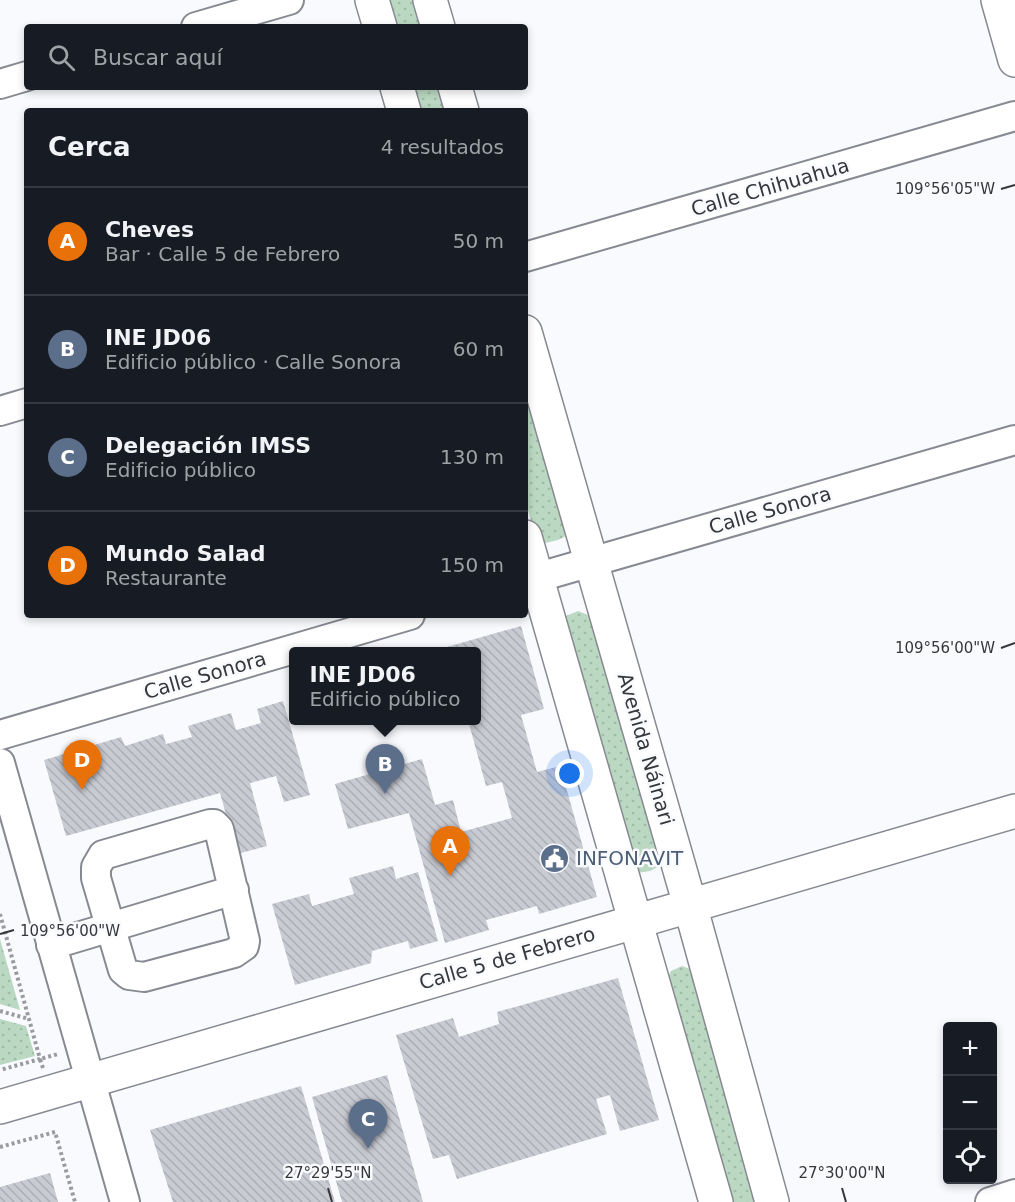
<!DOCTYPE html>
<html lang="es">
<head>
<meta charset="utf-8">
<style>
	:root { --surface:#171b24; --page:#20242c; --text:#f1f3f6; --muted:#9ea1a6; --line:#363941; --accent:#b1b09b }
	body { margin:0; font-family:"DejaVu Sans",sans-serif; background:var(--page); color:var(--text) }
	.controls { position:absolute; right:18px; bottom:18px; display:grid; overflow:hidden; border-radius:6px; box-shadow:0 3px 9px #0003 }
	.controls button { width:54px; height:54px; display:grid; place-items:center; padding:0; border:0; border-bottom:2px solid var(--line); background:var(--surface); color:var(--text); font:30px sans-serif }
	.you { position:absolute; left:570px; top:774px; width:21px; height:21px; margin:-15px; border:4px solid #fff; border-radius:50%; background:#1a73e8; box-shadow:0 0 0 9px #1a73e833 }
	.badge { display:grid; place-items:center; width:39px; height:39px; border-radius:50%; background:var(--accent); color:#fff; font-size:20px; font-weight:700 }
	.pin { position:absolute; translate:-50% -50px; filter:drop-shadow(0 2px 3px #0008) }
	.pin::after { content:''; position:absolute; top:32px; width:21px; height:18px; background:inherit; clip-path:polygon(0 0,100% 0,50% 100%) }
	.popup { position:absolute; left:289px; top:647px; width:192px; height:78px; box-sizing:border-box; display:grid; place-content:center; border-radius:6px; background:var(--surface); filter:drop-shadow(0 2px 4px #0005); font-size:20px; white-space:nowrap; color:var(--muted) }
	.popup b { font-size:22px; color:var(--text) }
	.popup::after { content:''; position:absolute; left:50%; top:100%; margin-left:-12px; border:12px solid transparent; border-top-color:var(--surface) }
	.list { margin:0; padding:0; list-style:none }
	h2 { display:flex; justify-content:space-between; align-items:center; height:78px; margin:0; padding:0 24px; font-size:26px }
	h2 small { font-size:20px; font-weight:400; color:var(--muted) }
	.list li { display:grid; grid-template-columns:39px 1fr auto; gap:18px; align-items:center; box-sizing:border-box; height:108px; padding:0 24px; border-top:2px solid var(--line) }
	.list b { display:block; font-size:22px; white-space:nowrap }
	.list p { margin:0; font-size:20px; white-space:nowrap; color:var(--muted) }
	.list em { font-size:20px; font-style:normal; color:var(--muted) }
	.icon { flex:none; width:33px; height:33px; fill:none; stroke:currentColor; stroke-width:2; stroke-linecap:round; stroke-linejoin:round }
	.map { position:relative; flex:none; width:1015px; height:1202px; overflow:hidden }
	.search { position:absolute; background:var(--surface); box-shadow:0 3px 9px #0003; left:24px; top:24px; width:504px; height:66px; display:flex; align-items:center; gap:15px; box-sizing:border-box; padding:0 21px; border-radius:6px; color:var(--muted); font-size:22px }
	.panel { position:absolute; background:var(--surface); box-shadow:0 3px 9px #0003; left:24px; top:108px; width:504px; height:510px; border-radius:6px }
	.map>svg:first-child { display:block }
	.grass { fill:url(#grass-dots) }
	.building { fill:url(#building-back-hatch) }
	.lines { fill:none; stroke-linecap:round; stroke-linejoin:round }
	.minor-casing { stroke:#888a92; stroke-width:32 }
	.major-casing { stroke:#888a92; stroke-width:36 }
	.path { stroke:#999b9e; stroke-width:4; stroke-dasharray:3 3; stroke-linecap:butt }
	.minor { stroke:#fff; stroke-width:28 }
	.major { stroke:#fff; stroke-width:33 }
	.ticks { fill:none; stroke:#36373a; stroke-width:2 }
	.labels { text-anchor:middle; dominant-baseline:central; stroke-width:5; stroke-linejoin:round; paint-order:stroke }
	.street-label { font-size:20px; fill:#36373a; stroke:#f8fafe }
	.service-label { font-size:20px; fill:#4e5e75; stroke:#f8fafe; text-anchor:start }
	.ticks-label { font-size:15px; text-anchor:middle; fill:#36373a; stroke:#f8fafe; stroke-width:5; stroke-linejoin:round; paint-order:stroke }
</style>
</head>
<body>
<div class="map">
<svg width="1015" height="1202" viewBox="0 0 1015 1202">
	<defs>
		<pattern id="grass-dots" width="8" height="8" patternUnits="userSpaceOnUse" patternTransform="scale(1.5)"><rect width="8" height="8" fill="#bbd9c2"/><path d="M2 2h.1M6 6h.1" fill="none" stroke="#a1bba7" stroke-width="1.8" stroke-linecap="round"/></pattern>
		<pattern id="building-back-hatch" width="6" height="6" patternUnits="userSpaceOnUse" patternTransform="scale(1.5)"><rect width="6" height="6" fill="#c9cbd3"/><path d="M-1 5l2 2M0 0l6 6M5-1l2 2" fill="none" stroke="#adafb6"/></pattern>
	</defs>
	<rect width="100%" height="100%" fill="#f8fafe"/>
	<!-- grass -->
	<path class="grass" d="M 387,0 L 420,0 L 429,27 L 391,27 Z
		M 408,87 L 446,87 L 453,111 L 414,111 Z
		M 525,361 L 568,535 L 558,540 L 545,543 L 533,528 L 525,499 Z
		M 578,611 L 593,617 L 664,856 L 660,866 L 650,871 L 637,873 L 561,626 L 566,616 Z
		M 0,939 L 20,1010 L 0,1004 Z
		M 682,966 L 698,972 L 766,1202 L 727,1202 L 666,982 L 671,971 Z
		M 0,1019 L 26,1026 L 35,1056 L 0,1065 Z"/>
	<!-- building -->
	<path class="building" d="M 521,626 L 544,709 L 521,715 L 537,772 L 560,766 L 597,897 L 539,914 L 537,906 L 486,920 L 489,930 L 445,943 L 409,813 L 348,829 L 335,784 L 422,759 L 435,805 L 453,800 L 461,832 L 512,818 L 502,782 L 486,786 L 468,720 L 476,720 L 476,652 L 448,652 L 447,647 Z
		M 283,701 L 310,795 L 284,802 L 276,776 L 250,783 L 267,846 L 237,854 L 220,793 L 66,836 L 44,760 L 121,737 L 125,746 L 163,734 L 166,744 L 192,737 L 188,726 L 231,713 L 236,730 L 261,723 L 257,709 Z
		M 393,866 L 396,879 L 418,872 L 438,941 L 410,949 L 408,941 L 372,951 L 371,963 L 295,985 L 272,904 L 309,894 L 312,906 L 354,894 L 349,878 Z
		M 618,978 L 659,1120 L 620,1131 L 610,1095 L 596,1099 L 607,1134 L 457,1179 L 449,1155 L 433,1159 L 396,1035 L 453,1018 L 459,1037 L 499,1024 L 497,1012 Z
		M 387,1075 L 423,1202 L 342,1202 L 312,1097 Z
		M 301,1086 L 335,1202 L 173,1202 L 150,1130 Z
		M 50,1173 L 58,1202 L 0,1202 L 0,1187 Z"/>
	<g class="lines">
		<defs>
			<path id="minor" d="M 196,27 L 289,0
				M 0,84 L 27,76
				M 525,257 L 1015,116
				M 0,411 L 27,403
				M 525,581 L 1015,440
				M 0,735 L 410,615
				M 0,763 L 125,1202
				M 210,824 L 214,824 L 219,829 L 245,941 L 244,946 L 234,953 L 144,977 L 129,975 L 123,970 L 96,878 L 96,867 L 103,855 Z
				M 51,945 L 234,890
				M 990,1202 L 1015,1194"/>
			<path id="major" d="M 372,0 L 380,27
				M 430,0 L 438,27
				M 998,0 L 1015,60
				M 397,87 L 404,111
				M 455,87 L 462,111
				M 525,332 L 690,905 L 772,1202
				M 525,537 L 716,1202
				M 0,1107 L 1015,811"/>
		</defs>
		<!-- minor casing -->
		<use href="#minor" class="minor-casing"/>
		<!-- major casing -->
		<use href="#major" class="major-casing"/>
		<!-- path -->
		<path class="path" d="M 0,914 L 40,1059 L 0,1070
			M 0,1011 L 29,1019
			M 43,1068 L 40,1059 L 58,1054
			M 0,1147 L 55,1132 L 75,1202"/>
		<!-- minor -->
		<use href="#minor" class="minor"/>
		<!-- major -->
		<use href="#major" class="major"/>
	</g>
	<!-- ticks -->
	<path class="ticks" d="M 1001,189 L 1015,185M 1001,648 L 1015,643M 0,934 L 14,930M 328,1188 L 332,1202M 842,1188 L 846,1202"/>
	<!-- icons -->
	<defs>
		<symbol id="civic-disc" viewBox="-11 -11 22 22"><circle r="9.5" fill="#5c6f8a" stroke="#f8fafe"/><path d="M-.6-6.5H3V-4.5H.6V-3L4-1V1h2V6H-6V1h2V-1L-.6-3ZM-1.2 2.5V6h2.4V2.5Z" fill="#fff"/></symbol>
	</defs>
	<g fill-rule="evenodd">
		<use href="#civic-disc" x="538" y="842" width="33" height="33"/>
	</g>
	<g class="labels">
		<!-- street labels -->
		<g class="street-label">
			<text transform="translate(770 187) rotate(-16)">Calle Chihuahua</text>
			<text transform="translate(770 510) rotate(-16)">Calle Sonora</text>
			<text transform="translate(205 675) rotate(-16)">Calle Sonora</text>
			<text transform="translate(646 749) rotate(74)">Avenida Náinari</text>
			<text transform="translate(507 958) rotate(-16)">Calle 5 de Febrero</text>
		</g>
		<!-- service labels -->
		<g class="service-label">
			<text x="576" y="858">INFONAVIT</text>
		</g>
	</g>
	<g class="ticks-label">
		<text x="945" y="194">109°56'05"W</text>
		<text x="945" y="653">109°56'00"W</text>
		<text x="70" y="936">109°56'00"W</text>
		<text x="328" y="1178">27°29'55"N</text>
		<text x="842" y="1178">27°30'00"N</text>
	</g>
</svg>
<div class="controls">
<button>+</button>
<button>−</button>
<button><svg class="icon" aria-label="locate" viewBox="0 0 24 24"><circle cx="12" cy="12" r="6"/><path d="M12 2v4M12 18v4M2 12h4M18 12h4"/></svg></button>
</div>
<div class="you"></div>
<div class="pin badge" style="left:450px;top:876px;background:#e8710a">A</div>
<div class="pin badge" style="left:385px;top:794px;background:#5c6f8a">B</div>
<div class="popup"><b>INE JD06</b>Edificio público</div>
<div class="pin badge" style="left:368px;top:1149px;background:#5c6f8a">C</div>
<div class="pin badge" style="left:82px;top:790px;background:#e8710a">D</div>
<div class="search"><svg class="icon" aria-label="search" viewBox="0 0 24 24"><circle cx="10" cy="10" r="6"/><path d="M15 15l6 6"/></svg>Buscar aquí</div>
<section class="panel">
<h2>Cerca<small>4 resultados</small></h2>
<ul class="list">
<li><span class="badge" style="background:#e8710a">A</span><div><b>Cheves</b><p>Bar · Calle 5 de Febrero</p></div><em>50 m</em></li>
<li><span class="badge" style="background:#5c6f8a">B</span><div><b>INE JD06</b><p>Edificio público · Calle Sonora</p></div><em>60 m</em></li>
<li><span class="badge" style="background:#5c6f8a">C</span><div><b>Delegación IMSS</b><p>Edificio público</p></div><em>130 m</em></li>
<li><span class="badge" style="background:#e8710a">D</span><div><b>Mundo Salad</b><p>Restaurante</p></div><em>150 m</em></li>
</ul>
</section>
</div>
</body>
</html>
